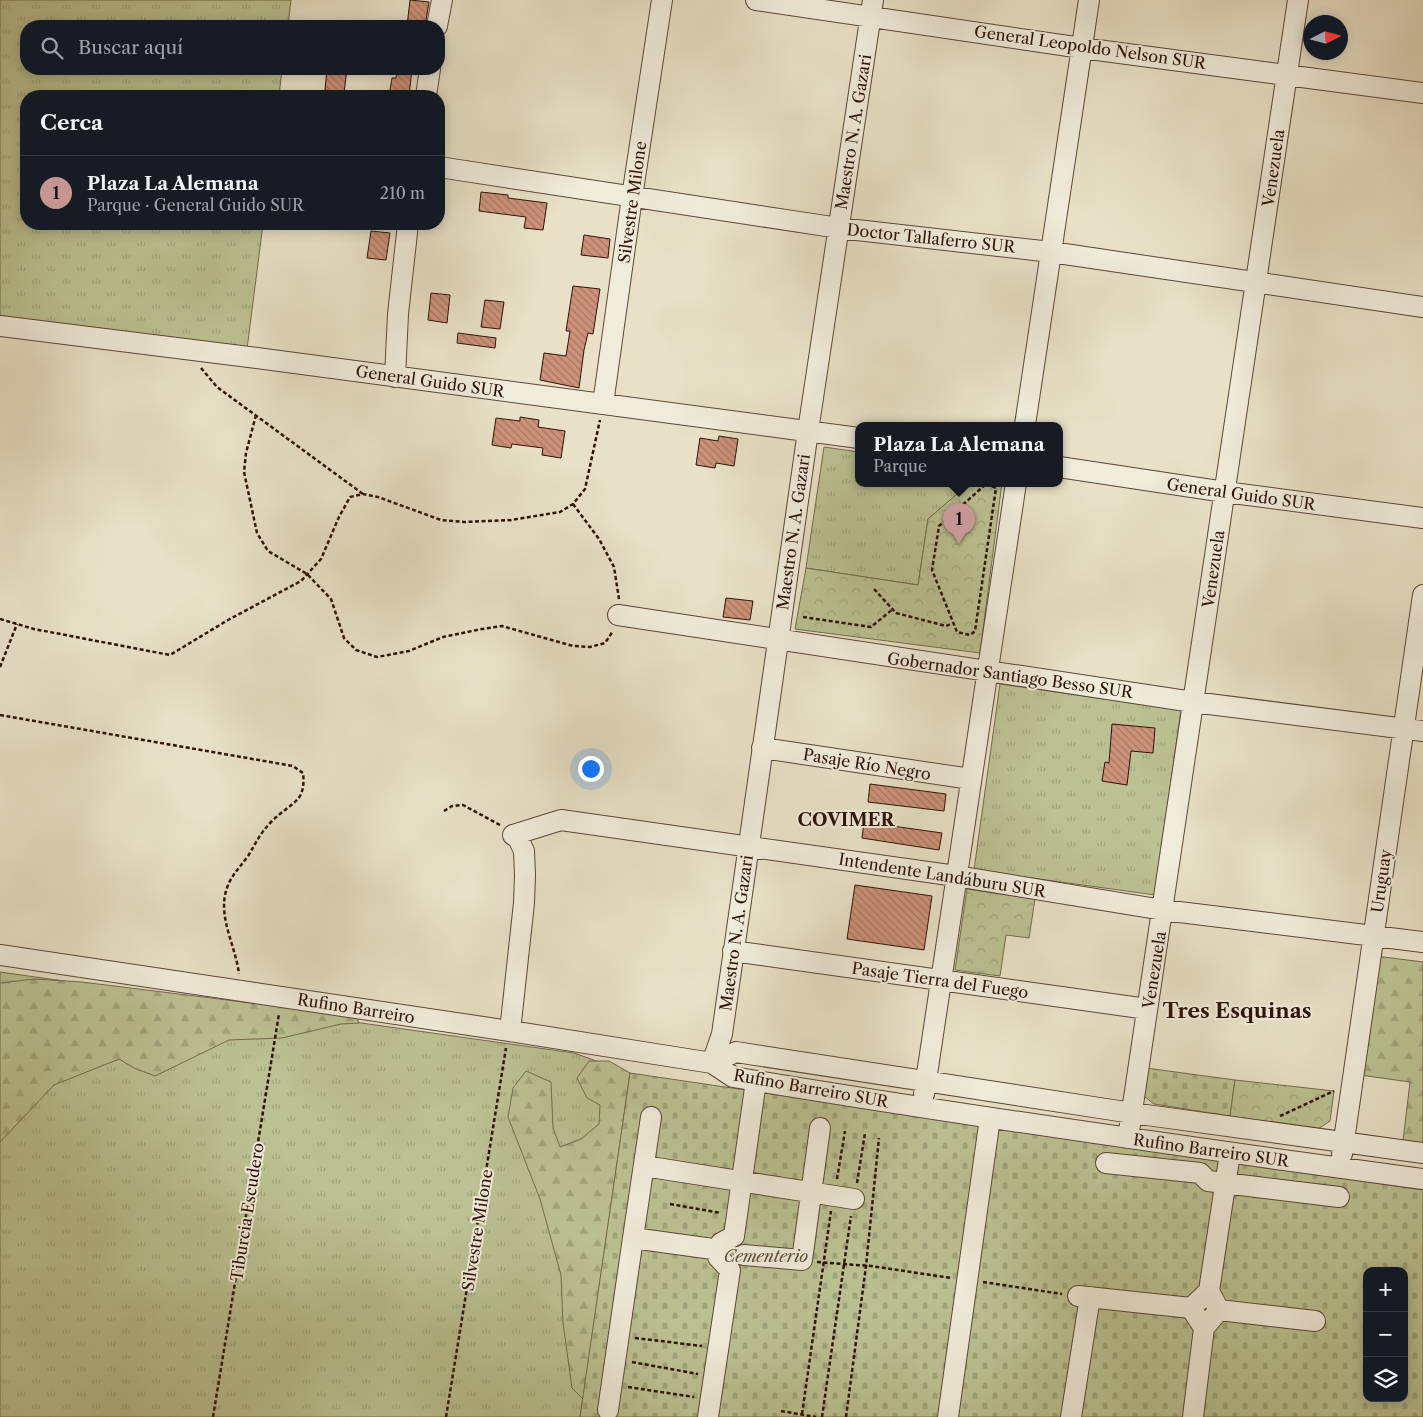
<!DOCTYPE html>
<html lang="es">
<head>
<meta charset="utf-8">
<style>
	:root { --surface:#171b24; --page:#242831; --text:#f1f3f6; --muted:#9ea1a6; --line:#363941; --accent:#c59692 }
	body { margin:0; font-family:"Libre Caslon Text",serif; background:var(--page); color:var(--text) }
	.controls { position:absolute; right:15px; bottom:15px; display:grid; overflow:hidden; border-radius:10px; box-shadow:0 2px 12px #0003 }
	.controls button { width:45px; height:45px; display:grid; place-items:center; padding:0; border:0; border-bottom:1px solid var(--line); background:var(--surface); color:var(--text); font:25px sans-serif }
	.compass { position:absolute; left:1303px; top:15px; width:45px; height:45px; border-radius:50%; background:var(--surface); box-shadow:0 2px 12px #0003; rotate:84deg }
	.you { position:absolute; left:590px; top:768px; width:18px; height:18px; margin:-12px; border:4px solid #fff; border-radius:50%; background:#1a73e8; box-shadow:0 0 0 8px #1a73e833 }
	.badge { display:grid; place-items:center; width:32px; height:32px; border-radius:50%; background:var(--accent); color:#111; font-size:16px; font-weight:700 }
	.pin { position:absolute; translate:-50% -41px; filter:drop-shadow(0 1px 2px #0008) }
	.pin::after { content:''; position:absolute; top:26px; width:18px; height:15px; background:inherit; clip-path:polygon(0 0,100% 0,50% 100%) }
	.popup { position:absolute; left:855px; top:422px; width:208px; height:65px; box-sizing:border-box; display:grid; place-content:center; border-radius:10px; background:var(--surface); filter:drop-shadow(0 1px 4px #0005); font-size:16px; white-space:nowrap; color:var(--muted) }
	.popup b { font-size:19px; color:var(--text) }
	.popup::after { content:''; position:absolute; left:50%; top:100%; margin-left:-10px; border:10px solid transparent; border-top-color:var(--surface) }
	.list { margin:0; padding:0; list-style:none }
	h2 { display:flex; justify-content:space-between; align-items:center; height:65px; margin:0; padding:0 20px; font-size:21px }
	h2 small { font-size:16px; font-weight:400; color:var(--muted) }
	.list li { display:grid; grid-template-columns:32px 1fr auto; gap:15px; align-items:center; box-sizing:border-box; height:75px; padding:0 20px; border-top:1px solid var(--line) }
	.list b { display:block; font-size:19px; white-space:nowrap }
	.list p { margin:0; font-size:16px; white-space:nowrap; color:var(--muted) }
	.list em { font-size:16px; font-style:normal; color:var(--muted) }
	.icon { flex:none; width:28px; height:28px; fill:none; stroke:currentColor; stroke-width:2; stroke-linecap:round; stroke-linejoin:round }
	.map { position:relative; flex:none; width:1423px; height:1417px; overflow:hidden }
	.search { position:absolute; background:var(--surface); box-shadow:0 2px 12px #0003; left:20px; top:20px; width:425px; height:55px; display:flex; align-items:center; gap:12px; box-sizing:border-box; padding:0 18px; border-radius:20px; color:var(--muted); font-size:19px }
	.panel { position:absolute; background:var(--surface); box-shadow:0 2px 12px #0003; left:20px; top:90px; width:425px; height:140px; border-radius:20px }
	.map>svg:first-child { display:block }
	.grass { fill:url(#grass-tufts); stroke:#746a4c }
	.forest { fill:url(#forest-firs); stroke:#746a4c }
	.cemetery { fill:url(#cemetery-stones); stroke:#746a4c; fill-rule:evenodd }
	.park { fill:url(#park-crowns); stroke:#746a4c }
	.building { fill:url(#building-back-hatch); stroke:#2e1206 }
	.lines { fill:none; stroke-linecap:round; stroke-linejoin:round }
	.minor-casing { stroke:#5c4636; stroke-width:22 }
	.path { stroke:#2e1206; stroke-width:2.5; stroke-dasharray:4 2.5; stroke-linecap:butt }
	.minor { stroke:#f0ecdb; stroke-width:20 }
	.labels { text-anchor:middle; dominant-baseline:central; stroke-width:4; stroke-linejoin:round; paint-order:stroke }
	.street-label { font-size:16px; fill:#2e1206; stroke:#f0ecdb }
	.park-label { font-size:16px; font-style:italic; fill:#5f4f37; stroke:#f0ecdb }
	.neighbourhood-label { font-size:18px; font-weight:bold; fill:#2e1206; stroke:#f0ecdb }
	.district-label { font-size:21px; font-weight:bold; fill:#2e1206; stroke:#f0ecdb }
</style>
</head>
<body>
<div class="map">
<svg width="1423" height="1417" viewBox="0 0 1423 1417">
	<defs>
		<pattern id="grass-tufts" width="24" height="20" patternUnits="userSpaceOnUse" patternTransform="scale(1.25)"><rect width="24" height="20" fill="#bbc192"/><path d="M3 7l-1-3M5 7V3M7 7l1-3M15 17l-1-3M17 17v-4M19 17l1-3" fill="none" stroke="#a1a57c"/></pattern>
		<pattern id="forest-firs" width="22" height="20" patternUnits="userSpaceOnUse" patternTransform="scale(1.25)"><rect width="22" height="20" fill="#bbc192"/><path d="M5 1l3.5 6h-7zM16 11l3.5 6h-7z" fill="#a1a57c"/></pattern>
		<pattern id="cemetery-stones" width="16" height="16" patternUnits="userSpaceOnUse" patternTransform="scale(1.25)"><rect width="16" height="16" fill="#bbc192"/><path d="M2 7V4a2 2 0 0 1 4 0v3zM10 15v-3a2 2 0 0 1 4 0v3z" fill="#a1a57c"/></pattern>
		<pattern id="park-crowns" width="20" height="18" patternUnits="userSpaceOnUse" patternTransform="scale(1.25)"><rect width="20" height="18" fill="#bbc192"/><path d="M2 6a3 3 0 1 1 6 0M12 15a3 3 0 1 1 6 0" fill="none" stroke="#a1a57c"/></pattern>
		<pattern id="building-back-hatch" width="6" height="6" patternUnits="userSpaceOnUse" patternTransform="scale(1.25)"><rect width="6" height="6" fill="#cd927a"/><path d="M-1 5l2 2M0 0l6 6M5-1l2 2" fill="none" stroke="#a77662"/></pattern>
	</defs>
	<rect width="100%" height="100%" fill="#e8e1c7"/>
	<filter id="stains"><feTurbulence type="fractalNoise" baseFrequency=".004" numOctaves="4"/><feColorMatrix values="0 0 0 0 .2 0 0 0 0 .09 0 0 0 0 .02 0 0 0 .5 -.17"/></filter>
	<radialGradient id="worn" r=".72"><stop offset=".6" stop-color="#630" stop-opacity="0"/><stop offset="1" stop-color="#630" stop-opacity=".3"/></radialGradient>
	<!-- grass -->
	<path class="grass" d="M 0,0 L 291,0 L 288,26 L 26,26 L 26,69 L 282,69 L 279,96 L 26,96 L 26,224 L 263,224 L 246,357 L 0,326 Z
		M 824,447 L 859,452 L 859,483 L 970,483 L 928,519 L 918,585 L 806,568 Z
		M 1000,684 L 1181,710 L 1155,895 L 974,870 Z
		M 0,972 L 574,1053 L 630,1073 L 580,1417 L 0,1417 Z"/>
	<!-- forest -->
	<path class="forest" d="M 1376,956 L 1423,962 L 1423,1143 L 1403,1141 L 1410,1082 L 1360,1075 Z
		M 34,979 L 82,982 L 356,1016 L 359,1023 L 341,1024 L 282,1038 L 229,1040 L 155,1076 L 134,1068 L 119,1059 L 54,1085 L 0,1142 L 0,983 Z
		M 589,1061 L 609,1061 L 630,1073 L 583,1399 L 572,1388 L 563,1323 L 561,1275 L 540,1199 L 508,1117 L 513,1088 L 526,1071 L 551,1082 L 553,1128 L 560,1147 L 581,1139 L 599,1124 L 600,1105 L 587,1098 L 577,1078 Z"/>
	<!-- cemetery -->
	<path class="cemetery" d="M 1146,1068 L 1235,1080 L 1230,1116 L 1154,1104 L 1144,1096 Z
		M 630,1073 L 1423,1190 L 1423,1417 L 580,1417 ZM 1367,1271 L 1404,1271 L 1404,1398 L 1367,1398 Z"/>
	<!-- park -->
	<path class="park" d="M 970,483 L 1002,483 L 980,653 L 795,629 L 806,568 L 918,585 L 928,519 Z
		M 967,889 L 1035,899 L 1029,938 L 1006,935 L 1000,976 L 955,970 Z
		M 1235,1080 L 1334,1091 L 1330,1121 L 1318,1129 L 1230,1116 Z"/>
	<!-- building -->
	<path class="building" d="M 410,0 L 429,2 L 425,26 L 407,26 Z
		M 327,69 L 347,69 L 344,93 L 325,90 Z
		M 397,69 L 412,69 L 409,96 L 389,96 L 392,78 L 396,78 Z
		M 481,192 L 508,195 L 508,198 L 547,203 L 543,230 L 524,228 L 526,217 L 479,211 Z
		M 371,231 L 390,233 L 386,260 L 367,258 Z
		M 584,235 L 610,239 L 608,258 L 581,255 Z
		M 573,286 L 600,289 L 593,334 L 588,333 L 584,350 L 579,388 L 540,380 L 544,353 L 566,356 L 570,331 L 566,331 Z
		M 431,293 L 450,295 L 447,323 L 428,320 Z
		M 485,300 L 504,302 L 500,329 L 481,327 Z
		M 458,333 L 496,338 L 495,348 L 457,343 Z
		M 520,417 L 539,420 L 538,427 L 565,431 L 561,458 L 542,455 L 543,448 L 512,444 L 511,448 L 492,445 L 496,418 L 520,421 Z
		M 719,436 L 738,439 L 734,466 L 716,463 L 715,468 L 696,465 L 700,438 L 718,441 Z
		M 726,598 L 753,601 L 750,620 L 723,617 Z
		M 1112,724 L 1155,728 L 1153,753 L 1131,751 L 1127,785 L 1102,781 L 1105,762 L 1109,763 Z
		M 870,784 L 946,794 L 944,811 L 868,802 Z
		M 864,822 L 942,833 L 939,850 L 862,838 Z
		M 855,885 L 932,896 L 924,950 L 847,939 Z"/>
	<g class="lines">
		<defs>
			<path id="minor" d="M 756,0 L 1082,48 L 1423,93
				M 437,26 L 442,0
				M 426,96 L 430,69
				M 439,167 L 839,228 L 1051,252 L 1423,307
				M 0,326 L 257,358 L 859,438
				M 395,377 L 398,314 L 408,224
				M 603,404 L 632,197 L 662,0
				M 1025,425 L 1089,0
				M 1059,467 L 1225,492 L 1423,518
				M 618,615 L 1193,702 L 1423,731
				M 762,748 L 971,779
				M 513,835 L 561,820 L 956,876 L 1163,910 L 1423,942
				M 733,951 L 1147,1009
				M 0,955 L 510,1031 L 712,1063 L 733,1077 C 962,1115 1192,1148 1423,1179
				M 510,1031 L 524,903 L 525,875 L 524,851 L 518,838 L 513,835
				M 712,1063 L 722,1034 L 808,431 L 873,0
				M 712,1063 L 736,1052 L 1132,1113 L 1423,1153
				M 924,1094 L 1016,483
				M 651,1117 L 633,1238 L 720,1250
				M 1128,1138 L 1298,0
				M 1342,1154 L 1423,595
				M 1106,1163 L 1200,1173 L 1208,1181 L 1339,1197
				M 644,1166 L 854,1199
				M 744,1255 L 802,1260 L 820,1128
				M 1209,1291 L 1191,1308 L 1204,1328 L 1219,1310 L 1209,1291 L 1230,1153
				M 1078,1296 L 1191,1308
				M 1219,1310 L 1315,1321
				M 608,1410 L 633,1238
				M 708,1417 L 730,1270 L 718,1257 L 721,1243 L 734,1236 L 756,1081
				M 948,1417 L 990,1118
				M 1071,1417 L 1090,1297
				M 1193,1417 L 1204,1328"/>
		</defs>
		<!-- minor casing -->
		<use href="#minor" class="minor-casing"/>
		<!-- path -->
		<path class="path" d="M 201,368 L 217,387 L 363,494
			M 256,415 L 246,453 L 244,472 L 257,533 L 268,551 L 307,574 L 331,599 L 344,638 L 356,650 L 377,657 L 409,651 L 443,637 L 482,629 L 502,626 L 573,646 L 590,647 L 605,643 L 613,631
			M 986,484 L 996,488 L 975,631 L 970,635 L 957,632 L 932,570 L 939,526 Z
			M 573,504 L 599,539 L 614,567 L 619,599
			M 874,589 L 896,613 L 946,626 L 953,623
			M 803,617 L 871,627 L 893,609
			M 0,619 L 34,629 L 170,655 L 228,620 L 301,581 L 321,559 L 339,517 L 350,497 L 363,494 L 378,497 L 441,520 L 464,522 L 511,520 L 560,512 L 573,504 L 585,489 L 600,420
			M 0,667 L 17,624
			M 0,715 L 293,766 L 303,773 C 304,782 304,791 298,799 C 290,807 280,813 272,821 C 260,833 256,843 248,856 C 238,870 229,877 225,895 C 220,921 236,948 239,974
			M 444,811 L 452,806 L 463,805 L 500,825
			M 1280,1116 L 1334,1091
			M 837,1179 L 845,1131
			M 857,1183 L 865,1133
			M 670,1204 L 721,1213
			M 817,1262 L 871,1266 L 951,1278
			M 983,1282 L 1062,1294
			M 635,1338 L 702,1346
			M 632,1362 L 698,1374
			M 628,1387 L 694,1397
			M 781,1411 L 816,1417
			M 802,1414 L 831,1211
			M 213,1417 L 279,1014
			M 446,1417 L 506,1048
			M 822,1417 L 851,1216
			M 846,1417 L 866,1266 L 879,1138"/>
		<!-- minor -->
		<use href="#minor" class="minor"/>
	</g>
	<g class="labels">
		<!-- street labels -->
		<g class="street-label">
			<text transform="translate(1090 47) rotate(8)">General Leopoldo Nelson SUR</text>
			<text transform="translate(853 132) rotate(-81)">Maestro N. A. Gazari</text>
			<text transform="translate(1273 168) rotate(-82)">Venezuela</text>
			<text transform="translate(632 202) rotate(-82)">Silvestre Milone</text>
			<text transform="translate(931 238) rotate(6)">Doctor Tallaferro SUR</text>
			<text transform="translate(430 381) rotate(8)">General Guido SUR</text>
			<text transform="translate(1241 494) rotate(8)">General Guido SUR</text>
			<text transform="translate(793 532) rotate(-82)">Maestro N. A. Gazari</text>
			<text transform="translate(1213 569) rotate(-82)">Venezuela</text>
			<text transform="translate(1010 675) rotate(8)">Gobernador Santiago Besso SUR</text>
			<text transform="translate(867 764) rotate(9)">Pasaje Río Negro</text>
			<text transform="translate(942 875) rotate(9)">Intendente Landáburu SUR</text>
			<text transform="translate(1381 881) rotate(-82)">Uruguay</text>
			<text transform="translate(736 933) rotate(-82)">Maestro N. A. Gazari</text>
			<text transform="translate(1154 970) rotate(-81)">Venezuela</text>
			<text transform="translate(940 980) rotate(8)">Pasaje Tierra del Fuego</text>
			<text transform="translate(356 1008) rotate(9)">Rufino Barreiro</text>
			<text transform="translate(811 1088) rotate(10)">Rufino Barreiro SUR</text>
			<text transform="translate(1211 1150) rotate(8)">Rufino Barreiro SUR</text>
			<text transform="translate(247 1212) rotate(-81)">Tiburcia Escudero</text>
			<text transform="translate(477 1230) rotate(-81)">Silvestre Milone</text>
		</g>
		<!-- park labels -->
		<g class="park-label">
			<text x="766" y="1256">Cementerio</text>
		</g>
		<!-- neighbourhood labels -->
		<g class="neighbourhood-label">
			<text x="846" y="820">COVIMER</text>
		</g>
		<!-- district labels -->
		<g class="district-label">
			<text x="1237" y="1010">Tres Esquinas</text>
		</g>
	</g>
	<rect width="100%" height="100%" filter="url(#stains)"/>
	<rect width="100%" height="100%" fill="url(#worn)"/>
</svg>
<div class="controls">
<button>+</button>
<button>−</button>
<button><svg class="icon" aria-label="layers" viewBox="0 0 24 24"><path d="M12 4l9 5-9 5-9-5zM3 14l9 5 9-5"/></svg></button>
</div>
<svg class="compass" viewBox="-18 -18 36 36"><path d="M0-13l5 13h-10z" fill="#e53935"/><path d="M0 13l5-13h-10z" fill="#9ea1a6"/></svg>
<div class="you"></div>
<div class="pin badge" style="left:959px;top:544px">1</div>
<div class="popup"><b>Plaza La Alemana</b>Parque</div>
<div class="search"><svg class="icon" aria-label="search" viewBox="0 0 24 24"><circle cx="10" cy="10" r="6"/><path d="M15 15l6 6"/></svg>Buscar aquí</div>
<section class="panel">
<h2>Cerca<small></small></h2>
<ul class="list">
<li><span class="badge">1</span><div><b>Plaza La Alemana</b><p>Parque · General Guido SUR</p></div><em>210 m</em></li>
</ul>
</section>
</div>
</body>
</html>
